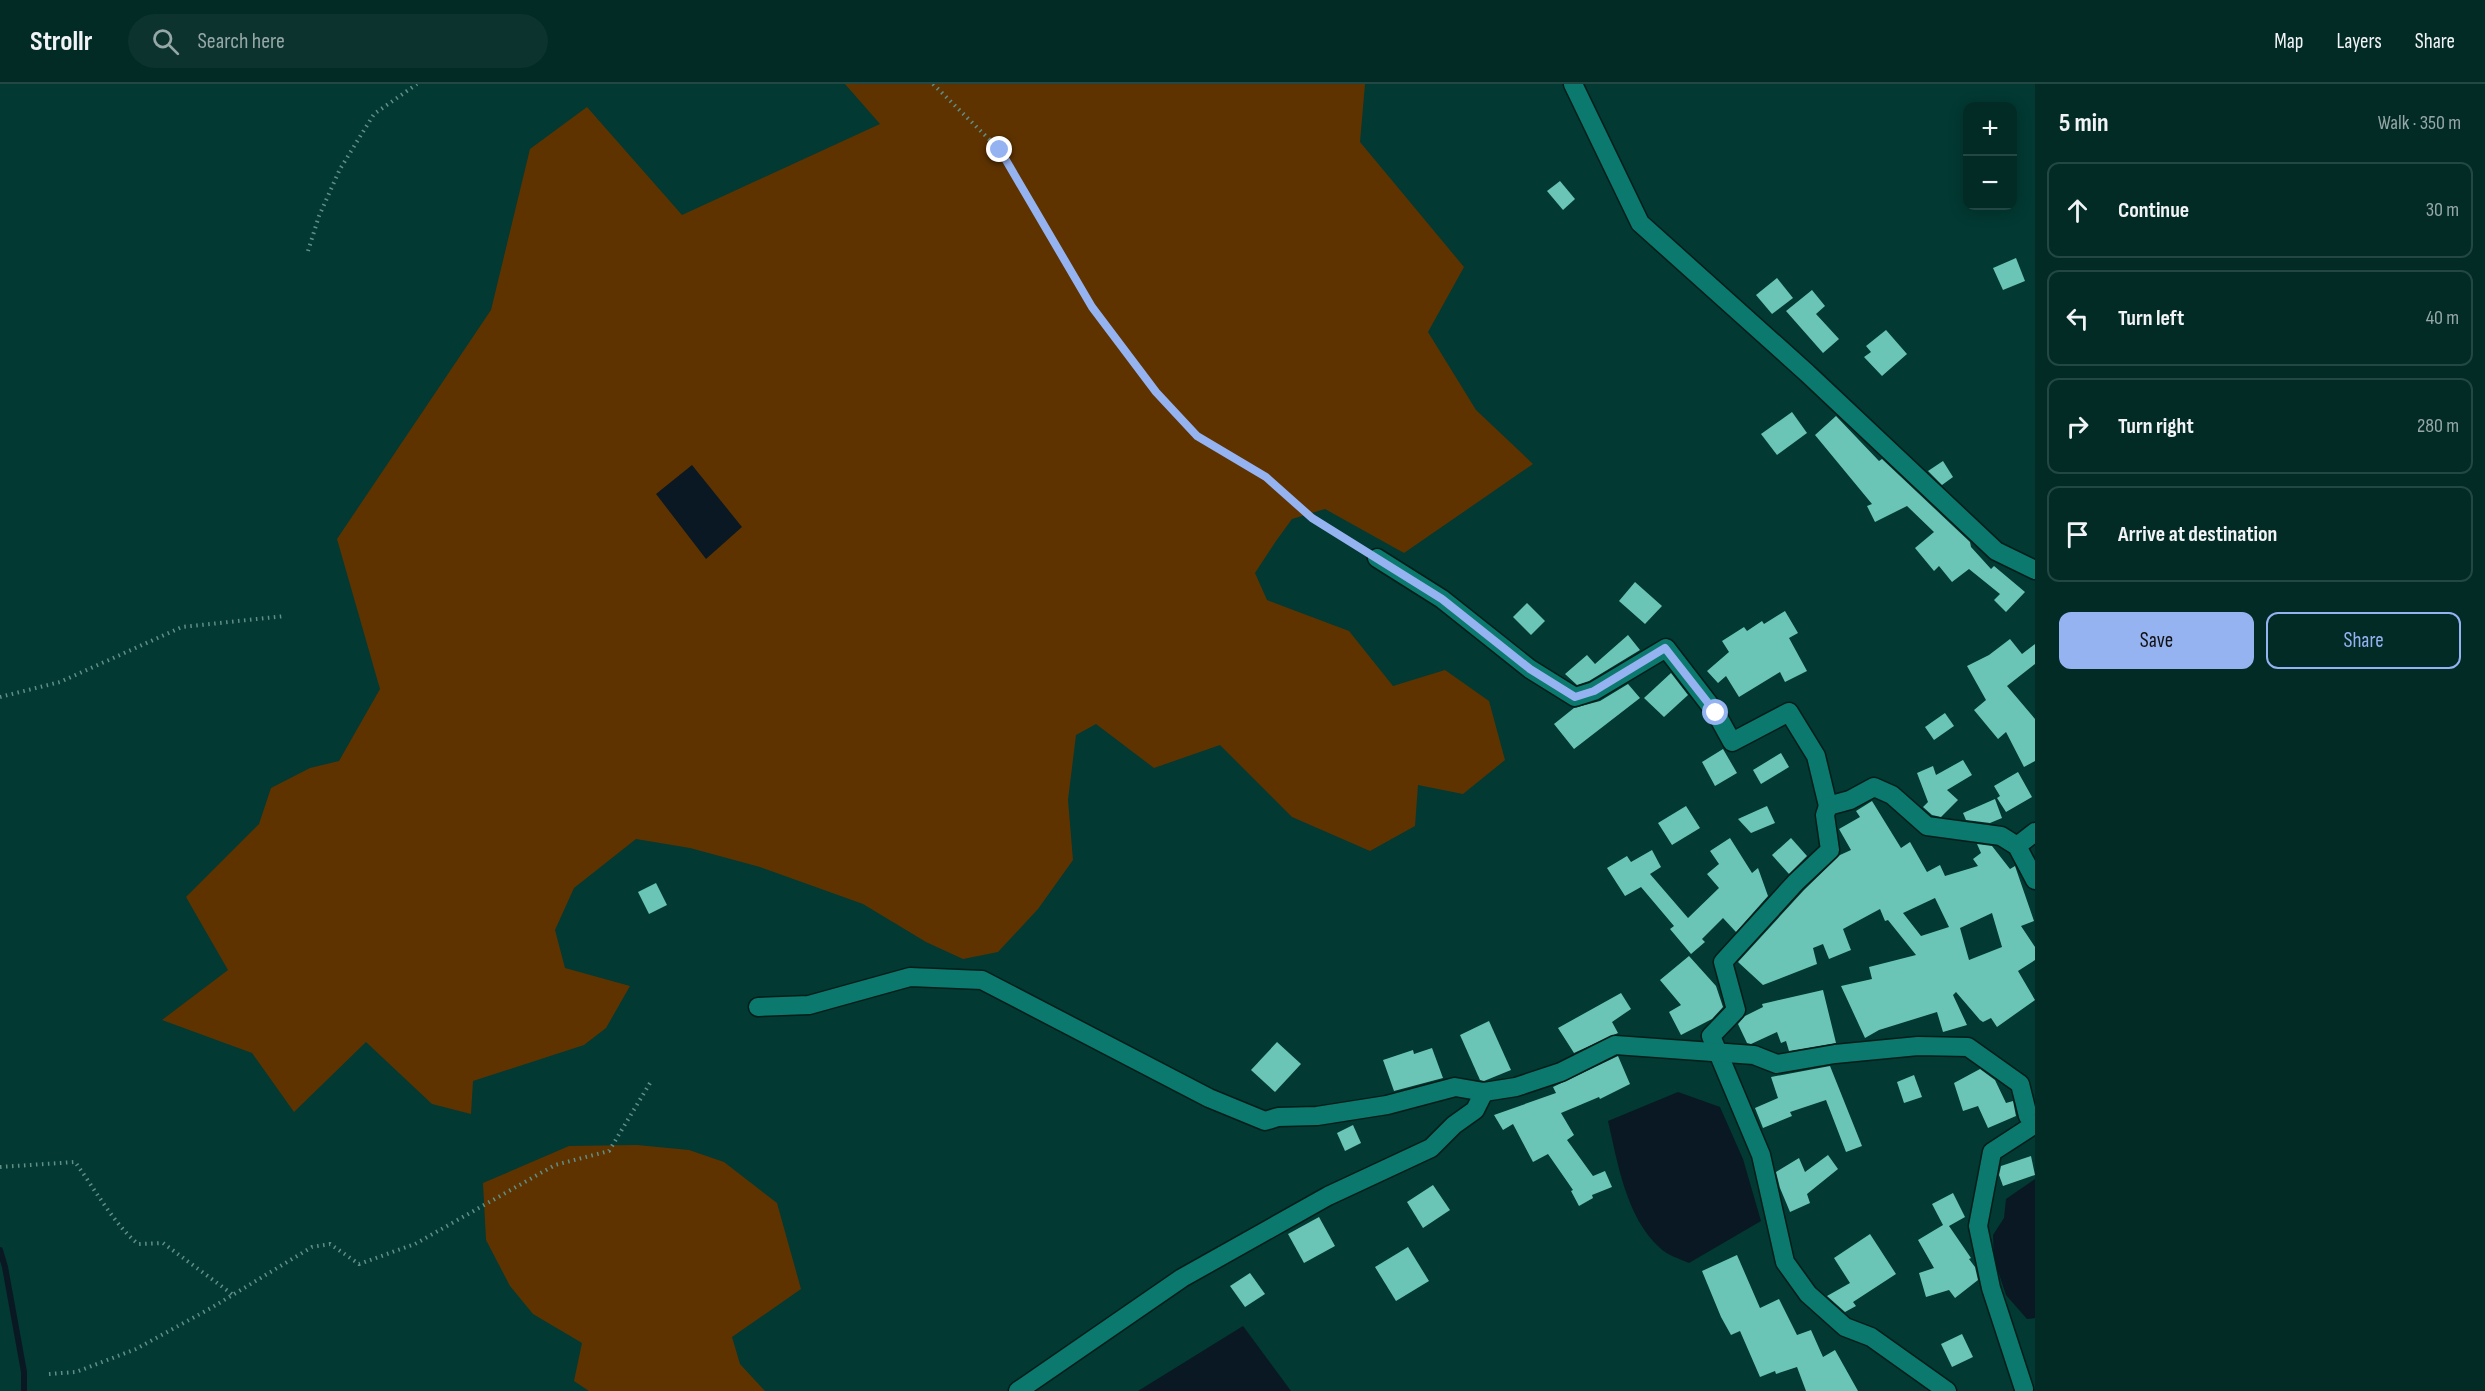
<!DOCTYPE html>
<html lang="en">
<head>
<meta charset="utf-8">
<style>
	:root { --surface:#022b26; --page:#0c332e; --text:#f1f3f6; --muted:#96a7a7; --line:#234743; --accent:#95b2f1 }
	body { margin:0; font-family:"Sofia Sans Condensed",sans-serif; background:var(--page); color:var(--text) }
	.controls { position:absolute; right:18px; top:18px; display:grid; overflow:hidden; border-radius:12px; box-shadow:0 3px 15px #0003 }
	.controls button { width:54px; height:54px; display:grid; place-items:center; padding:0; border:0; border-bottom:2px solid var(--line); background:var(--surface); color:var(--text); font:30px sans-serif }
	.stop { position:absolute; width:18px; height:18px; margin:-14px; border:4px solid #95b2f1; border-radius:50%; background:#fff }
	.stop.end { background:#95b2f1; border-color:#fff; box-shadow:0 2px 6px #0008 }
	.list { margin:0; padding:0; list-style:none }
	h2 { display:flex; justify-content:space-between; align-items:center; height:78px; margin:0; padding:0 24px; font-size:26px }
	h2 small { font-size:20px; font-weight:400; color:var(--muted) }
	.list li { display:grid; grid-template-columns:39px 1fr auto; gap:18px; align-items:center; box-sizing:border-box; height:96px; margin:0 12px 12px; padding:0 12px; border:2px solid var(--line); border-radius:12px }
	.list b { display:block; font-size:22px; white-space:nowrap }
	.list em { font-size:20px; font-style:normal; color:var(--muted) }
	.actions { display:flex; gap:12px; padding:18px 24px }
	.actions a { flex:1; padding:14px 0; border:2px solid var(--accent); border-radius:12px; text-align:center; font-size:21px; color:var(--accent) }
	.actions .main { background:var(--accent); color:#111 }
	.icon { flex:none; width:33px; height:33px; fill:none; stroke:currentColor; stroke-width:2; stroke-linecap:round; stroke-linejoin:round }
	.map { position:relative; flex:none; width:2035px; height:1307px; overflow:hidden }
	header { display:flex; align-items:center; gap:36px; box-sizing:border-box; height:84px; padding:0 30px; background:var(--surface); border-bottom:2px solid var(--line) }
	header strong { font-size:28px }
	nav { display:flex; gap:33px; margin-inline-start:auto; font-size:21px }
	.search { width:420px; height:54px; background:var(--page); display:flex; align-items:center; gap:15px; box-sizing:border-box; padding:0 21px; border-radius:33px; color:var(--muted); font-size:22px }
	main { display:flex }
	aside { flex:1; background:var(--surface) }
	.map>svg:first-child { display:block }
	.green { fill:#5e3300 }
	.water { fill:#0a1823 }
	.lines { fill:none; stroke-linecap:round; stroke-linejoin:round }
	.stream { stroke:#0a1823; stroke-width:6 }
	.building { fill:#6ac5b7; fill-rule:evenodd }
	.minor-casing { stroke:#011d19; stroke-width:21 }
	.path { stroke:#618e87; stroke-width:4; stroke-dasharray:1.5 4.5; stroke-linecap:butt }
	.minor { stroke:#0b796d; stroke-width:18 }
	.route { stroke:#95b2f1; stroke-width:8 }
</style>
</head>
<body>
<header>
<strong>Strollr</strong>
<div class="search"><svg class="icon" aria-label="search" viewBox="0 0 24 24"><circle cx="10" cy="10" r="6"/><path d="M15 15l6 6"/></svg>Search here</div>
<nav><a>Map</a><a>Layers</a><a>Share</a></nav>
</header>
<main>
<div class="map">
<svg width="2035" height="1307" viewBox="0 0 2035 1307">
	<rect width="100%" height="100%" fill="#023932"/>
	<!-- green -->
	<g class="green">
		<polygon points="845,0 1365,0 1360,58 1464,183 1428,248 1476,326 1533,380 1404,469 1325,425 1292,435 1276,457 1255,489 1267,516 1349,547 1393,602 1445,586 1489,617 1505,676 1463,710 1418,701 1415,742 1370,767 1292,733 1220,661 1154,684 1096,640 1076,651 1068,716 1073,776 1038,825 998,868 963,875 926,858 863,820 760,783 690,764 636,755 574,804 555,846 565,884 630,902 606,944 584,961 473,997 471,1030 432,1020 366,958 294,1028 252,969 162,936 228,886 186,813 259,740 271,704 310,684 339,677 380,605 337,455 491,226 530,65 587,23 682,131 880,40"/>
		<polygon points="637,1061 689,1066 724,1078 777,1119 801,1205 732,1253 740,1280 765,1307 589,1307 574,1297 582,1259 533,1230 510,1202 486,1156 483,1099 569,1062"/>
	</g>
	<!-- water -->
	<g class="water">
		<polygon points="692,381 742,443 706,475 656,410"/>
		<path d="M 1678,1008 L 1720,1023 L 1743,1075 L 1761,1137 L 1689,1179 C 1680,1175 1667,1171 1660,1164 C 1626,1133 1618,1080 1608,1037 Z"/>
		<polygon points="2035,1095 2035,1234 2027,1235 2006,1211 1994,1175 1993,1151 2004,1134 2006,1115"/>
		<polygon points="1243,1242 1291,1307 1138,1307"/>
	</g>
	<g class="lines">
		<!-- stream -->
		<polyline class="stream" points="0,1166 5,1183 24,1288 24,1307"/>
	</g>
	<!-- building -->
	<g class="building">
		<polygon points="1560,97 1575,115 1563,126 1547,107"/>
		<polygon points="2016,174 2025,197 2003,206 1993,184"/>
		<polygon points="1777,194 1793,214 1772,230 1756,211"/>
		<polygon points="1812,206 1825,222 1816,230 1839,255 1823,269 1786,227"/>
		<polygon points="1886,246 1907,270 1882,292 1864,273 1871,268 1866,262"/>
		<polygon points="1792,328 1807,349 1777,371 1761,350"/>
		<polygon points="1836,332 1879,377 1882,375 1970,458 1971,463 1991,485 1994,482 2025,508 2006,528 1994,516 2000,510 1969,485 1952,498 1939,482 1934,487 1915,464 1934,448 1907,422 1875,438 1867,422 1872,420 1815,351"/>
		<polygon points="1943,377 1953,393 1942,401 1928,387"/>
		<polygon points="1635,498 1662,522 1645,540 1619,517"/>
		<polygon points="1527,519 1545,537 1531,551 1513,533"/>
		<polygon points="1785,527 1798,549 1789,554 1807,587 1785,598 1780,588 1739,613 1726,592 1718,599 1707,587 1729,568 1722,557 1744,543 1747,547 1762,537 1764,540"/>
		<polygon points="1628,551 1640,566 1589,597 1577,601 1565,590 1587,571 1595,580"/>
		<polygon points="2010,555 2022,570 2035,560 2035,580 2007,602 2035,635 2035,677 2024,683 2006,648 1998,655 1974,626 1986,616 1967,582 1989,571"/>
		<polygon points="1671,589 1688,611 1664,633 1644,614"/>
		<polygon points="1628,600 1640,614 1574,665 1554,640 1574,624 1600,617"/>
		<polygon points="1945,629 1954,642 1934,656 1925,643"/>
		<polygon points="1723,665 1737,689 1715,702 1702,678"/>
		<polygon points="1781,669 1789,683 1761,700 1753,686"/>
		<polygon points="1963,676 1972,691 1947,706 1958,716 1941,733 1932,731 1923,723 1928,718 1917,689 1933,682 1936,691"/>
		<polygon points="2018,688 2032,713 2006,728 1997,714 2000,712 1994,702"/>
		<polygon points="1995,715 2002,734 1990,739 1966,736 1963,729"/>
		<path d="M 1872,717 L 1901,764 L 1910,758 L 1927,788 L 1940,781 L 1945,792 L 1978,782 L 1973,775 L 1981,769 L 1977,760 L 1992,762 L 2010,785 L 2015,782 L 2034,837 L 2021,842 L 2035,863 L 2035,876 L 2018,887 L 2035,916 L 1997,943 L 1991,934 L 1983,938 L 1980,936 L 1956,908 L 1953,911 L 1967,941 L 1943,948 L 1937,928 L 1879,946 L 1865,954 L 1841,902 L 1872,895 L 1869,883 L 1916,871 L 1888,836 L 1885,837 L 1880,825 L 1843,845 L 1851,866 L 1829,875 L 1823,860 L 1813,864 L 1817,880 L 1763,901 L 1738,878 L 1804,806 L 1840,771 L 1851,766 L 1839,745 L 1860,733 L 1856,727 ZM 1935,814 L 1949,843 L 1921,852 L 1903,829 ZM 1992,829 L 2002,863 L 1969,876 L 1960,844 Z"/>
		<polygon points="1686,722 1700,744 1672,761 1658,739"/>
		<polygon points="1767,722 1775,739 1751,749 1738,735"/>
		<polygon points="1730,754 1752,789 1758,784 1768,812 1736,848 1723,834 1702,855 1705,858 1691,870 1670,845 1674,842 1641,803 1625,812 1607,784 1627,772 1631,778 1652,766 1661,783 1650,790 1688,834 1719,804 1707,790 1719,780 1710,767"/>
		<polygon points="1791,754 1807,772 1789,790 1772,771"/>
		<polygon points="656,799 667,821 649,830 638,808"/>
		<polygon points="1689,872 1716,902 1723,923 1712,935 1681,951 1669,928 1681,921 1660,896"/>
		<polygon points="1823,906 1836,959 1789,967 1786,957 1781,959 1777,948 1751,960 1747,959 1738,940 1745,932 1763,923 1762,920"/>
		<polygon points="1621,909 1631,925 1612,938 1618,949 1574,969 1558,944"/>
		<polygon points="1489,937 1511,986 1484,997 1480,996 1460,951"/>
		<polygon points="1277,958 1301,980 1275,1008 1251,986"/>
		<polygon points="1432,964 1443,994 1394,1007 1383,976 1413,966 1414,970"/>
		<polygon points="1618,972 1630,1000 1600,1015 1599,1013 1561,1029 1574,1051 1567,1056 1593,1092 1605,1087 1612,1103 1592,1111 1593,1114 1579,1122 1571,1107 1573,1106 1548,1070 1533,1078 1513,1040 1503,1046 1494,1031 1556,1009 1553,1003"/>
		<polygon points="1830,982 1862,1062 1846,1068 1826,1016 1790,1028 1792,1032 1763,1044 1755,1024 1778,1014 1771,993"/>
		<polygon points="1980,985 1995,996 2006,1019 2013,1017 2016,1032 1988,1044 1978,1022 1963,1027 1954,999"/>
		<polygon points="1914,991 1922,1013 1904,1019 1897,998"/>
		<polygon points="1353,1041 1361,1059 1345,1067 1337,1049"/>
		<polygon points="1828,1071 1838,1085 1807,1110 1810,1119 1790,1128 1780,1104 1776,1088 1799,1074 1805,1088"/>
		<polygon points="2031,1072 2035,1091 2003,1102 1999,1091 2001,1082"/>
		<polygon points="1433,1101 1450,1126 1423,1144 1407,1118"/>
		<polygon points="1953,1109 1965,1133 1949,1142 1971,1174 1969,1175 1975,1183 1978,1196 1955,1214 1949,1206 1926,1213 1919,1189 1934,1184 1918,1156 1943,1141 1932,1120"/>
		<polygon points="1319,1133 1335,1162 1304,1179 1288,1150"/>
		<polygon points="1870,1150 1896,1190 1853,1218 1856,1222 1845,1228 1827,1212 1850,1199 1834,1174"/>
		<polygon points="1408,1163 1429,1197 1396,1217 1375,1183"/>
		<polygon points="1737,1171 1760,1224 1779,1215 1797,1251 1811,1246 1823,1273 1835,1266 1858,1307 1806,1307 1797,1283 1776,1290 1775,1287 1760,1293 1740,1247 1731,1251 1721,1233 1702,1187"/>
		<polygon points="1250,1189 1265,1210 1245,1223 1230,1202"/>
		<polygon points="1962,1250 1973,1273 1952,1283 1941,1260"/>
	</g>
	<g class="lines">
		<!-- minor casing -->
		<g class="minor-casing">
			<g id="minor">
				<polyline points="1573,0 1640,139 1807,289 1996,467 2035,486"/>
				<polyline points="1377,474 1442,515 1530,585 1575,613 1594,607 1666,564 1716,629 1732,658 1789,628 1816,672 1828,722 1850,716 1874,703 1892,711 1927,742 2001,752 2017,762 2035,796"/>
				<polyline points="1828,722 1825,731 1830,766 1796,798 1723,878 1736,926 1711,952 1761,1071 1785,1178 1808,1210 1845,1243 1871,1253 1947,1307"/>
				<polyline points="2017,762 2035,748"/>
				<polyline points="758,923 809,921 910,893 982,896 1209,1014 1265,1037 1278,1033 1317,1032 1387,1021 1455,1003 1484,1008 1516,1003 1561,988 1615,961 1754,971 1777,980 1835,970 1918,962 1968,963 2020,1000 2028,1032 2035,1038"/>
				<polyline points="2024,1305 1991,1204 1978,1142 1992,1068 2035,1040"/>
				<polyline points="1018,1307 1182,1194 1328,1112 1431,1064 1454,1041 1475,1026 1484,1008"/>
			</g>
		</g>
		<!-- path -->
		<g class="path">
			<polyline points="933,0 1000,66 1092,223 1156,307 1197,352 1266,393 1312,434 1363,465"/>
			<polyline points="308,167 319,132 340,85 374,30 417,0"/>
			<polyline points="0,613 60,598 182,543 285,532"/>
			<path d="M 0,1083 L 75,1078 C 95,1105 113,1139 138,1160 L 163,1159 L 232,1210"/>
			<polyline points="49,1290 76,1288 136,1265 211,1224 312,1163 330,1160 359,1180 415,1160 555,1081 609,1067 650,999"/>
		</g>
		<!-- minor -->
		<use href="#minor" class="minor"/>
	</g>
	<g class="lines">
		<!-- route -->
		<polyline class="route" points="1000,66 1092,223 1156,308 1197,352 1266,393 1312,434 1442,515 1530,585 1575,613 1594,607 1665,564 1716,629"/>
	</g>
</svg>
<div class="controls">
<button>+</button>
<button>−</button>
</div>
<div class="stop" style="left:1716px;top:629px"></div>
<div class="stop end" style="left:1000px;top:66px"></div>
</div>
<aside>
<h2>5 min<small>Walk · 350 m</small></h2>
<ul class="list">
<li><svg class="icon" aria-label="ahead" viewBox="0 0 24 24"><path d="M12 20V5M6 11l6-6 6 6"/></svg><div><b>Continue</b></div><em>30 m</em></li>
<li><svg class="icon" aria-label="left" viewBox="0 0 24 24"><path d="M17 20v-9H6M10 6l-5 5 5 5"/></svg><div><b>Turn left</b></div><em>40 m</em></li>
<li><svg class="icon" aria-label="right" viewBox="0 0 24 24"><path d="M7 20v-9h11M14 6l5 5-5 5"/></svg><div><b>Turn right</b></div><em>280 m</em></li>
<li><svg class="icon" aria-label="arrive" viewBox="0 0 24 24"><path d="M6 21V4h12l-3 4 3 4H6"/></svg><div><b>Arrive at destination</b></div></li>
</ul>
<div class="actions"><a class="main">Save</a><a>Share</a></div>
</aside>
</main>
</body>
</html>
